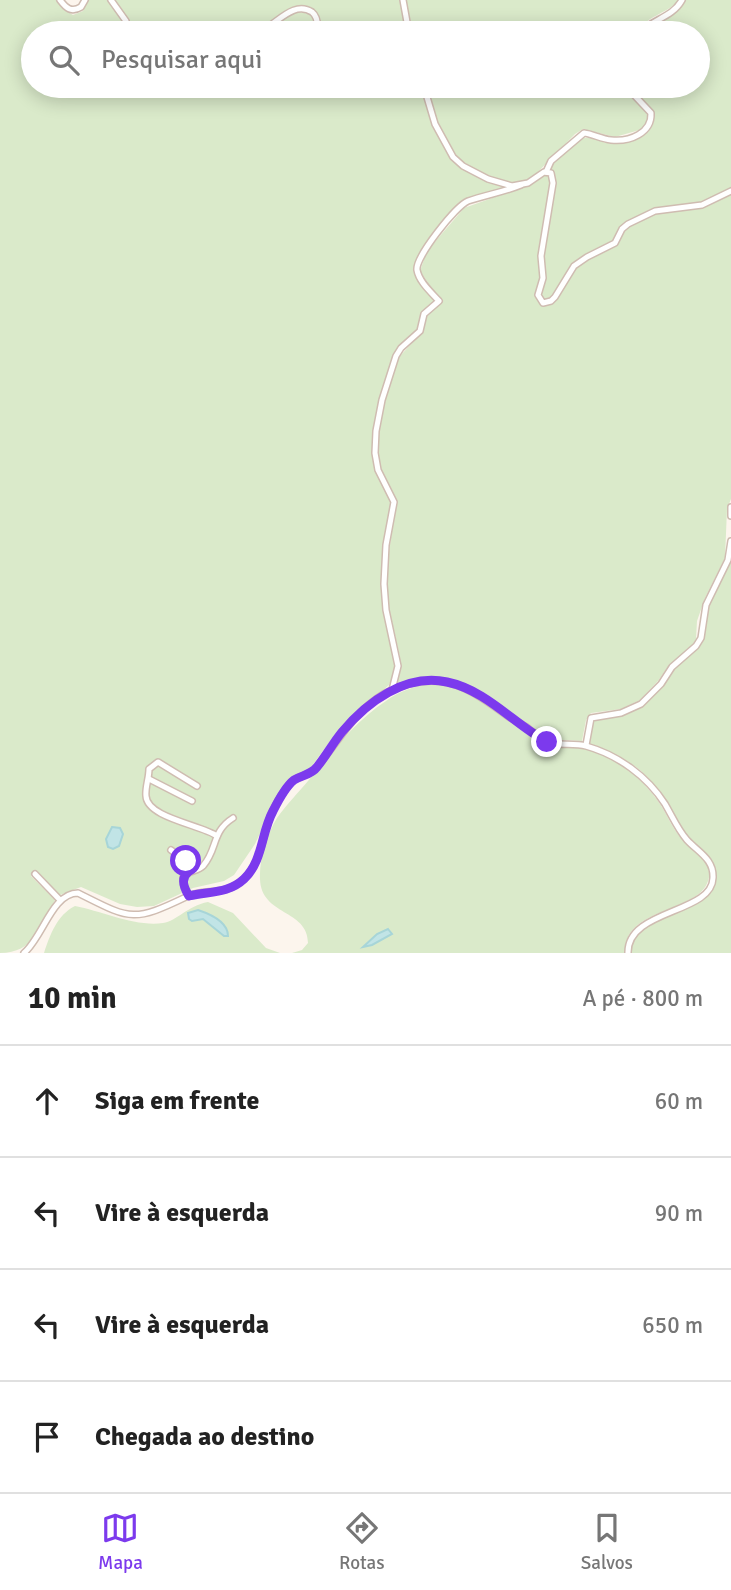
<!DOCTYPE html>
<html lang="pt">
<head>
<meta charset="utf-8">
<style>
	:root { --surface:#fff; --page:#f2f2f2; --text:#222; --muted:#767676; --line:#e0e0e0; --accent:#7c3aed }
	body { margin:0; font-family:Signika,sans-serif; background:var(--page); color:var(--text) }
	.stop { position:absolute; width:21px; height:21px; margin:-16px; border:5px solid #7c3aed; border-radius:50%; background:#fff }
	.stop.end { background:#7c3aed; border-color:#fff; box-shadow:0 2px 7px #0008 }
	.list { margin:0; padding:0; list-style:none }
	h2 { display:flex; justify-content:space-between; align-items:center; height:91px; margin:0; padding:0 28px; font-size:30px }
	h2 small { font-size:23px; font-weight:400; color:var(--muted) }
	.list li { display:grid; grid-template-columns:46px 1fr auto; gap:21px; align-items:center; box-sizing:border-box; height:112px; padding:0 28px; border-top:2px solid var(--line) }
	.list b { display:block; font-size:26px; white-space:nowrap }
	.list em { font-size:23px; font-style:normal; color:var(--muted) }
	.icon { flex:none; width:38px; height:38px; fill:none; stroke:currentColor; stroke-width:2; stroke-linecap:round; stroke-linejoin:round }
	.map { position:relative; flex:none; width:731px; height:953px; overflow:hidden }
	.search { position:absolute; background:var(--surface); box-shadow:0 4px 18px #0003; left:21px; right:21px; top:21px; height:77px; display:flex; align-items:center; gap:18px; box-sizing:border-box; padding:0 24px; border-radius:38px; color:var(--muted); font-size:26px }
	.sheet { height:539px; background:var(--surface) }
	nav { display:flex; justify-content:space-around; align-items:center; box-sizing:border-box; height:98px; border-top:2px solid var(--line); background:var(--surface); font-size:19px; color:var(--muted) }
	nav a { display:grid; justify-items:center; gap:4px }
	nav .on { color:var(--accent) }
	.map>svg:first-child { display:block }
	.green { fill:#daeaca }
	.water { fill:#c1e4e6; stroke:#a7d5d8; stroke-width:2 }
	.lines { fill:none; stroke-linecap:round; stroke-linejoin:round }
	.minor-casing { stroke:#cfbcb1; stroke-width:8 }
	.minor { stroke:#fff; stroke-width:5 }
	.route { stroke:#7c3aed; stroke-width:9 }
</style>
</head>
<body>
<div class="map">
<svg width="731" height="953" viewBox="0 0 731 953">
	<rect width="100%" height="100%" fill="#fcf5ed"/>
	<!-- green -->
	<g class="green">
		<path d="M 0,0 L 56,0 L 64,10 L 73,15 L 83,11 L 88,0 L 109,0 L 124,22 L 117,33 L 33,33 L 33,86 L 399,86 L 411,95 L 421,88 L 451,157 L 510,188 L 459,206 L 415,266 L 437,301 L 424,312 L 420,327 L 403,344 L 379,411 L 376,467 L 391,504 L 383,568 L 395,660 L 395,671 L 389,685 L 336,733 L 309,770 L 295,777 L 275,802 L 255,844 L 234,875 L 224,881 L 193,888 L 154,906 L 137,907 L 120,904 L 81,887 L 60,895 L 36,870 L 31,876 L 55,900 C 41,926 34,953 0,953 Z"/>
		<polygon points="113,0 402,0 407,33 318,33 315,14 292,9 260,27 232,30 221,33 121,33 127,26 128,20"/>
		<path d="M 406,0 L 679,0 C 667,14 645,16 637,33 L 413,33 Z"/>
		<path d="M 683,0 L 731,0 L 731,499 L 727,509 L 725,558 L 705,598 L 697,621 L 696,639 L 693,644 L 667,668 L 658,681 L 640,700 L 621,709 L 591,713 L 586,720 L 582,741 L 547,739 L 483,694 L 444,678 L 425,678 L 396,686 L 400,657 L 388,604 L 387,566 L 396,502 L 383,480 L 376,446 L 383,407 L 396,365 L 400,356 L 423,331 L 427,314 L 441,302 L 420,271 L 427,251 L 464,208 L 529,185 L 581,139 C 591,135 597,141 607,143 C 624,146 650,139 654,121 L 650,110 L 637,96 L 643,86 L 698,86 L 698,33 L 642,33 L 673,14 Z"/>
		<polygon points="295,12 305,13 313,16 314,33 249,33"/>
		<path d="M 425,86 L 635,86 C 628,101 645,105 649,119 L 643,129 L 615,137 L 583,129 L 575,134 L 533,177 L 518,184 L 507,183 L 481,173 L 456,157 L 436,120 L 429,94 Z"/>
		<path d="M 731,556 L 731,953 L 630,953 C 630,913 700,918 714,886 C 718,877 715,868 711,860 C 705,850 695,845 688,837 C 671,816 662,789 641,771 C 626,758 606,751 588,744 L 590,724 L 595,718 L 626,714 L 641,707 L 657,692 L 677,664 L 694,651 L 700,644 L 710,602 Z"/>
		<path d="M 430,683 C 460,685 487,701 511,720 C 521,729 533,740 545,745 C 557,750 574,745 587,749 C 619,759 644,779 662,807 C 668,817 673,829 681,838 C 691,850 715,862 708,881 C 698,913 623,907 625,953 L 292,953 L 302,950 L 308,943 C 308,909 261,916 260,879 C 259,859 267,834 277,818 C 286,805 298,793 308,781 C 332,752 354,722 386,701 C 399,691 414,687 430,683 Z"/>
		<path d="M 208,902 L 233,913 L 266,948 L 280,953 L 44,953 C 50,935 57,915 75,906 C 102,911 135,927 163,923 C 177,921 187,906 208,902 Z"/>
	</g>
	<!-- water -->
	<g class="water">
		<polygon points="112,827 120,828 123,834 119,846 113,849 108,847 106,839"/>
		<path d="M 198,910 C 210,914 228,922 228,936 L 224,936 L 203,919 L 192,921 L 189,919 L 188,913 Z"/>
		<polygon points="388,929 392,934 372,945 363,947 377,934"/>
	</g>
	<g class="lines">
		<!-- minor casing -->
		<g class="minor-casing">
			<g id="minor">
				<path d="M 60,0 C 66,8 71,13 81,7 L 85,0"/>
				<polyline points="111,0 126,21 119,33"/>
				<polyline points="403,0 409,33"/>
				<path d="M 228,33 C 239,31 251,33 262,30 C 276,25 293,0 312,12 C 318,17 318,26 317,33"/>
				<path d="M 640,33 C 652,19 672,18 682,0"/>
				<polyline points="402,86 410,93 421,86 424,87 435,124 453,157 463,166 488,179 512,186 528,183 544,172 551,173 553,183 541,256 543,278 538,295 543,303 551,301 555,297 574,266 587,257 615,243 622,229 628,224 655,211 702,205 731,191"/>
				<path d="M 546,172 L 551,161 L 584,133 C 593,134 601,139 611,140 C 630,142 652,133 651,113 L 635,96 L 641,86"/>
				<polyline points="731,507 731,516"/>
				<path d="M 392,690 L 398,666 L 386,610 L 384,584 L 386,545 L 394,502 L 378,470 L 375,453 L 376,431 L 382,400 L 396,356 L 401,348 L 420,331 L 424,314 L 439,301 C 432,293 419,282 417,270 C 415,257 456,206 468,201 C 485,195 504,192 521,185"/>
				<polyline points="586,745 591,718 621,713 641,704 661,684 672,667 696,646 701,638 706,605 728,560 731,541"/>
				<polyline points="149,779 192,801"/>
				<path d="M 197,786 L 158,762 L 149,769 C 149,778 145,788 146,796 C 147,818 202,825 217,836"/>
				<polyline points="171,850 186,861 188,872"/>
				<polyline points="35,874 60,900"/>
				<path d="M 189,896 L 184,886 L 183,877 C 189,870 197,872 203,866 C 218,849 211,832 233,818"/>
				<path d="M 24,953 C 43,937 52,893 78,893 C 130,919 132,923 186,897 C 206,887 224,898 245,878 C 263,860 262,832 273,810 C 278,801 285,787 294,780 C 302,775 311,775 317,767 C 339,741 359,703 394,689 C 443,669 471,689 509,717 C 515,721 522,724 528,728 C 533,732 538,738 544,741 C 557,747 573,742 586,746 C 618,755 647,776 665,804 C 672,816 678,830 687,840 C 698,852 714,859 713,878 C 712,914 627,909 628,953"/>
			</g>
		</g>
		<!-- minor -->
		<use href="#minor" class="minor"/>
	</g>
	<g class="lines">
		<!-- route -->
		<path class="route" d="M 186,861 L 188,872 C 180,879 184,888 189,896 C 209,891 228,894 244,879 C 263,861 261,833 273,811 C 278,801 285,787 294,780 C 302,775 311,775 317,767 C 326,756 333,743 342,732 C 367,702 406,673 447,682 C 486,690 514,724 547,742"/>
	</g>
</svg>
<div class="stop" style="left:186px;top:861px"></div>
<div class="stop end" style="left:547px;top:742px"></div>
<div class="search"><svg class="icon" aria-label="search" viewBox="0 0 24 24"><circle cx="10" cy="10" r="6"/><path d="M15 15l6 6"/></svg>Pesquisar aqui</div>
</div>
<section class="sheet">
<h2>10 min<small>A pé · 800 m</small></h2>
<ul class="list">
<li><svg class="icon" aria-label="ahead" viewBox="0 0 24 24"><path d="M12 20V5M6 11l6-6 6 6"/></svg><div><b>Siga em frente</b></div><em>60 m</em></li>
<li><svg class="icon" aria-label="left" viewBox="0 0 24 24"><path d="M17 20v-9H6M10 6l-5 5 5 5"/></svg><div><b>Vire à esquerda</b></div><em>90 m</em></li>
<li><svg class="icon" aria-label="left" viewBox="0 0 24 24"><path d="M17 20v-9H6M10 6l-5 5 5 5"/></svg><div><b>Vire à esquerda</b></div><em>650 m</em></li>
<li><svg class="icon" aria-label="arrive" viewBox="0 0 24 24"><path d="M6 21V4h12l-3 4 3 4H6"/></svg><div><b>Chegada ao destino</b></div></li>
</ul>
</section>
<nav>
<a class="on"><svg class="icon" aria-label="map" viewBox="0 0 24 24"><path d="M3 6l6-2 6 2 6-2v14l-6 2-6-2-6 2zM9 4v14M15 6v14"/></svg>Mapa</a>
<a><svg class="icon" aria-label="directions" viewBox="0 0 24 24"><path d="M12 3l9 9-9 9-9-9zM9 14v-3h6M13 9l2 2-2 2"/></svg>Rotas</a>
<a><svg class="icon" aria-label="saved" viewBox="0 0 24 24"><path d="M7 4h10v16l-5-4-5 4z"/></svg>Salvos</a>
</nav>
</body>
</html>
